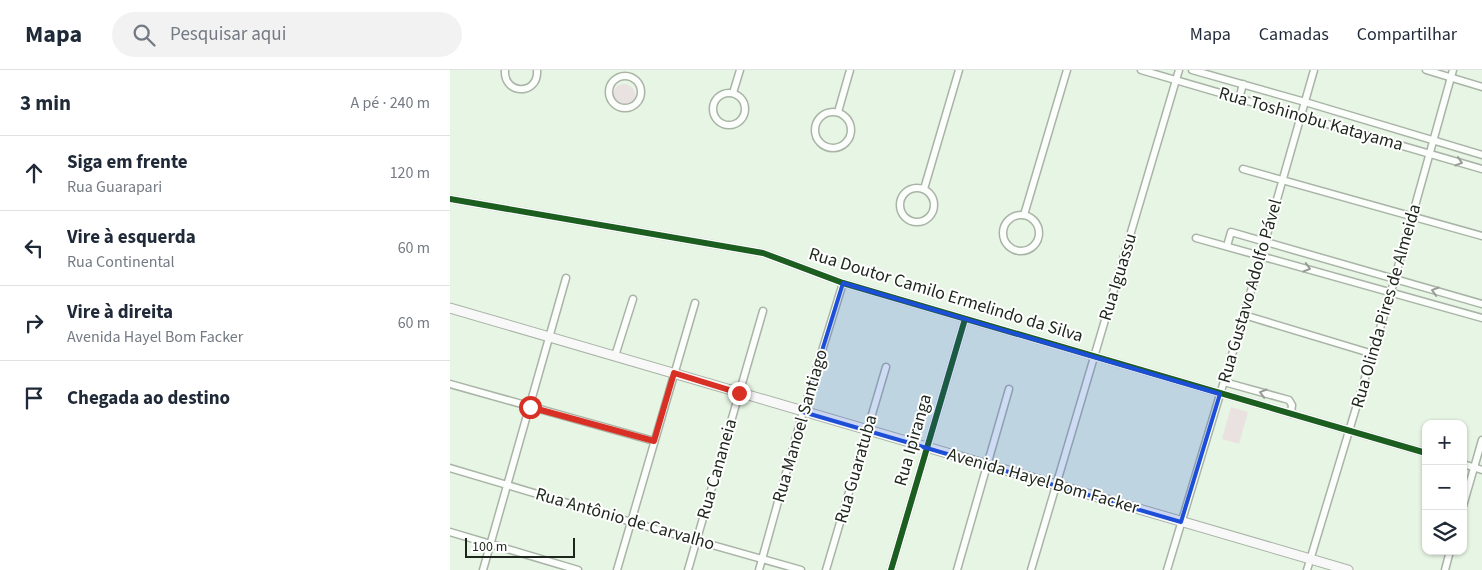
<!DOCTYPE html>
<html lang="pt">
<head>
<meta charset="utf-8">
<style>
	:root { --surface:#fff; --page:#f2f2f3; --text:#1f2937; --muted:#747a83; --line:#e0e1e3 }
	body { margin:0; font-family:"Source Sans 3",sans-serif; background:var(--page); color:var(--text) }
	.controls { position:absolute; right:15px; bottom:15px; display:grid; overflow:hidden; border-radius:10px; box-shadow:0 1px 4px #0004 }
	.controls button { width:45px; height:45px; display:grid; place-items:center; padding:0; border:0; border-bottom:1px solid var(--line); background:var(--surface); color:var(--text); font:25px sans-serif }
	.scale { position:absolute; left:15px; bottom:12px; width:110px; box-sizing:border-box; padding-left:5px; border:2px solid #1c261a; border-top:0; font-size:14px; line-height:18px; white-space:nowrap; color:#1c261a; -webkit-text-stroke:4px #fff; paint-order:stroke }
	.stop { position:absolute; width:15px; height:15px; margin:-11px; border:4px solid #d93025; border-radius:50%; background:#fff }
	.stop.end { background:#d93025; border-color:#fff; box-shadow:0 1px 5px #0008 }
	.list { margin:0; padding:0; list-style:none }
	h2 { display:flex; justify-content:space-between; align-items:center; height:65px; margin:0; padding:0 20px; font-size:21px }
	h2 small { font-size:16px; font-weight:400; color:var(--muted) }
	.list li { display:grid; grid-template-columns:32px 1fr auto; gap:15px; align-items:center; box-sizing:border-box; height:75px; padding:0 20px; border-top:1px solid var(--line) }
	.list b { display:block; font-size:19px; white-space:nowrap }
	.list p { margin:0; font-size:16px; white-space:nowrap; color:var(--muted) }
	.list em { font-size:16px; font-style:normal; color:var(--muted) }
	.icon { flex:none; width:28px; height:28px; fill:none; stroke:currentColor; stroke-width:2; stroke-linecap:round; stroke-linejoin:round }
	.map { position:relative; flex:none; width:1032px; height:500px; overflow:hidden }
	header { display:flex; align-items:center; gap:30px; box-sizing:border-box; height:70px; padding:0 25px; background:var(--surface); border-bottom:1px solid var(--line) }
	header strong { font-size:24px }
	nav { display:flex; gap:28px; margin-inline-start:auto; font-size:18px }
	.search { width:350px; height:45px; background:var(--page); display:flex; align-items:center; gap:12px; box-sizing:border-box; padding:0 18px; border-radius:28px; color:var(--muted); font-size:19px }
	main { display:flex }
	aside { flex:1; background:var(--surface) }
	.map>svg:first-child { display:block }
	.green { fill:#eae2e1 }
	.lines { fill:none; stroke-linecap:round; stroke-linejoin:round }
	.street-casing { stroke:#a9b4a7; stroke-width:9 }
	.secondary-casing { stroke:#a9b4a7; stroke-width:11 }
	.street { stroke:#fbfefb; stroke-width:6 }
	.secondary { stroke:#f9f8f8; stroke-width:9 }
	.cycleway-casing { stroke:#fff; stroke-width:9 }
	.cycleway { stroke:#1b5e20; stroke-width:6 }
	.oneway { stroke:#979d96 }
	.route { stroke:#d93025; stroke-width:6 }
	.marked { fill:#1d4ed8; fill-opacity:0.2; stroke:#1d4ed8; stroke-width:4; stroke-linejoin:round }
	.labels { text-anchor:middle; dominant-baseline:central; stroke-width:4; stroke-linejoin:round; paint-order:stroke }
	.street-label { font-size:18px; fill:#1c261a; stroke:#fff }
</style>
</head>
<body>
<header>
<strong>Mapa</strong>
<div class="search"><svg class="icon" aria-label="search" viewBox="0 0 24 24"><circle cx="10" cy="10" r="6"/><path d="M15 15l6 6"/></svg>Pesquisar aqui</div>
<nav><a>Mapa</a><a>Camadas</a><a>Compartilhar</a></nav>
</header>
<main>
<aside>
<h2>3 min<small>A pé · 240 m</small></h2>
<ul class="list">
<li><svg class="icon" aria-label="ahead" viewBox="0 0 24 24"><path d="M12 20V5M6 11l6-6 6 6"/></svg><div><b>Siga em frente</b><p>Rua Guarapari</p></div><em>120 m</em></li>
<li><svg class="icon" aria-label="left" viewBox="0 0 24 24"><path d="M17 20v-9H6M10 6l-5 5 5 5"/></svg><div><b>Vire à esquerda</b><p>Rua Continental</p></div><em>60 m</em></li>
<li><svg class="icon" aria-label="right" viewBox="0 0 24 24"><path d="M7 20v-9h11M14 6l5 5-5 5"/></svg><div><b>Vire à direita</b><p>Avenida Hayel Bom Facker</p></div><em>60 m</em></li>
<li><svg class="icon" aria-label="arrive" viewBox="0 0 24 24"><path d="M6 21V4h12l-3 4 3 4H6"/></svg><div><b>Chegada ao destino</b></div></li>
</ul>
</aside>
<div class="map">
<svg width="1032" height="500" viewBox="0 0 1032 500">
	<rect width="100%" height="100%" fill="#e7f5e4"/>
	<!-- green -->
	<g class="green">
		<circle cx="174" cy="25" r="11"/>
		<polygon points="781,337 798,342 789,374 772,369"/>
	</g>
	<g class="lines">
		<!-- street casing -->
		<g class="street-casing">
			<g id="street">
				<path d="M 55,0 C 53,25 89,26 87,0"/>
				<polyline points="691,0 1032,99"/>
				<polyline points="742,0 855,32 1032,85"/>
				<polyline points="976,0 1032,17"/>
				<circle cx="175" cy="22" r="16"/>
				<polyline points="283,23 290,0"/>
				<circle cx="279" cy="39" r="16"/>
				<polyline points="789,29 793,14"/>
				<polyline points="388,42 400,0"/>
				<circle cx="383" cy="60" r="18"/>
				<polyline points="793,99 1032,166"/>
				<circle cx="467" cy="135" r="17"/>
				<polyline points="474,119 509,0"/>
				<polyline points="0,129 313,183 393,213 976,383"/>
				<polyline points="574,145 617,0"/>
				<circle cx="571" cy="163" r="18"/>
				<polyline points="746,168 1032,248"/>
				<polyline points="777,176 781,162 1032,234"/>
				<polyline points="794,245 923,284"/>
				<polyline points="165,286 183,229"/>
				<polyline points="774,312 839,330 842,335 841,344"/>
				<polyline points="0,314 204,371"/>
				<polyline points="1013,394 1032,400"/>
				<polyline points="0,398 181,452 351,500"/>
				<polyline points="1013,436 1032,370"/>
				<polyline points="0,462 128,500"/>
				<polyline points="33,500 116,208"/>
				<polyline points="167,500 245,233"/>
				<polyline points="238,500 313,241"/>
				<polyline points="309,500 353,342 393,213"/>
				<polyline points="376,500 436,297"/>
				<polyline points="441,500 515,249"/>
				<polyline points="507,500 559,319"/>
				<polyline points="581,500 729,0"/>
				<polyline points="717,500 794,245 864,0"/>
				<polyline points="857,500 941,222 1003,0"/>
				<polyline points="995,500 1000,481"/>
			</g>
		</g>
		<!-- secondary casing -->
		<g class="secondary-casing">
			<polyline id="secondary" points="0,238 898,500"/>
		</g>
		<!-- street -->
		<use href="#street" class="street"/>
		<!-- secondary -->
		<use href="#secondary" class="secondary"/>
		<!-- cycleway casing -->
		<g class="cycleway-casing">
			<g id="cycleway">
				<polyline points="0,129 313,183 393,213 976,383"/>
				<polyline points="441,500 515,249"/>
			</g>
		</g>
		<!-- cycleway -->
		<use href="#cycleway" class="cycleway"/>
	</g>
	<!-- one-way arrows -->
	<defs><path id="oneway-chevron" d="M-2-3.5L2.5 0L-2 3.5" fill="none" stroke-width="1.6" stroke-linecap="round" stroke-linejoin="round" transform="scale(1.25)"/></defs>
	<g class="oneway">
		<use href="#oneway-chevron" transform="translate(1009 92) rotate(17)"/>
		<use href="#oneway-chevron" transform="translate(857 198) rotate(16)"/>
		<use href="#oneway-chevron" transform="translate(985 221) rotate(-164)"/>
		<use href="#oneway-chevron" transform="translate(813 323) rotate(-164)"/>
	</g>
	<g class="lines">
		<!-- route -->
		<polyline class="route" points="80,337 204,371 224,303 289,323"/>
	</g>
	<!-- marked area -->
	<path class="marked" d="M 393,213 L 770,324 L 731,452 L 353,342 Z"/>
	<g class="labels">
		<!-- street labels -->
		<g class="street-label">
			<text transform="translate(861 49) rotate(16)">Rua Toshinobu Katayama</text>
			<text transform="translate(668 207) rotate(-73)">Rua Iguassu</text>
			<text transform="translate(800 221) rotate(-74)">Rua Gustavo Adolfo Pável</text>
			<text transform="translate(496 225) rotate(17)">Rua Doutor Camilo Ermelindo da Silva</text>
			<text transform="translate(936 236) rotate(-74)">Rua Olinda Pires de Almeida</text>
			<text transform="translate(350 356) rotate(-74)">Rua Manoel Santiago</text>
			<text transform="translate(463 370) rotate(-74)">Rua Ipiranga</text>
			<text transform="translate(267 399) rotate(-74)">Rua Cananeia</text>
			<text transform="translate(406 399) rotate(-74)">Rua Guaratuba</text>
			<text transform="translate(593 411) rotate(16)">Avenida Hayel Bom Facker</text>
			<text transform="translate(175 449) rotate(16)">Rua Antônio de Carvalho</text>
		</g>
	</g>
</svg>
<div class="controls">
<button>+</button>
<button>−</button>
<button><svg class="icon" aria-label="layers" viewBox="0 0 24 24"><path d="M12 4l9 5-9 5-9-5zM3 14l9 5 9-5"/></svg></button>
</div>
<div class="scale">100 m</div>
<div class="stop" style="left:80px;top:337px"></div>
<div class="stop end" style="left:289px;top:323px"></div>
</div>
</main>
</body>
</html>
